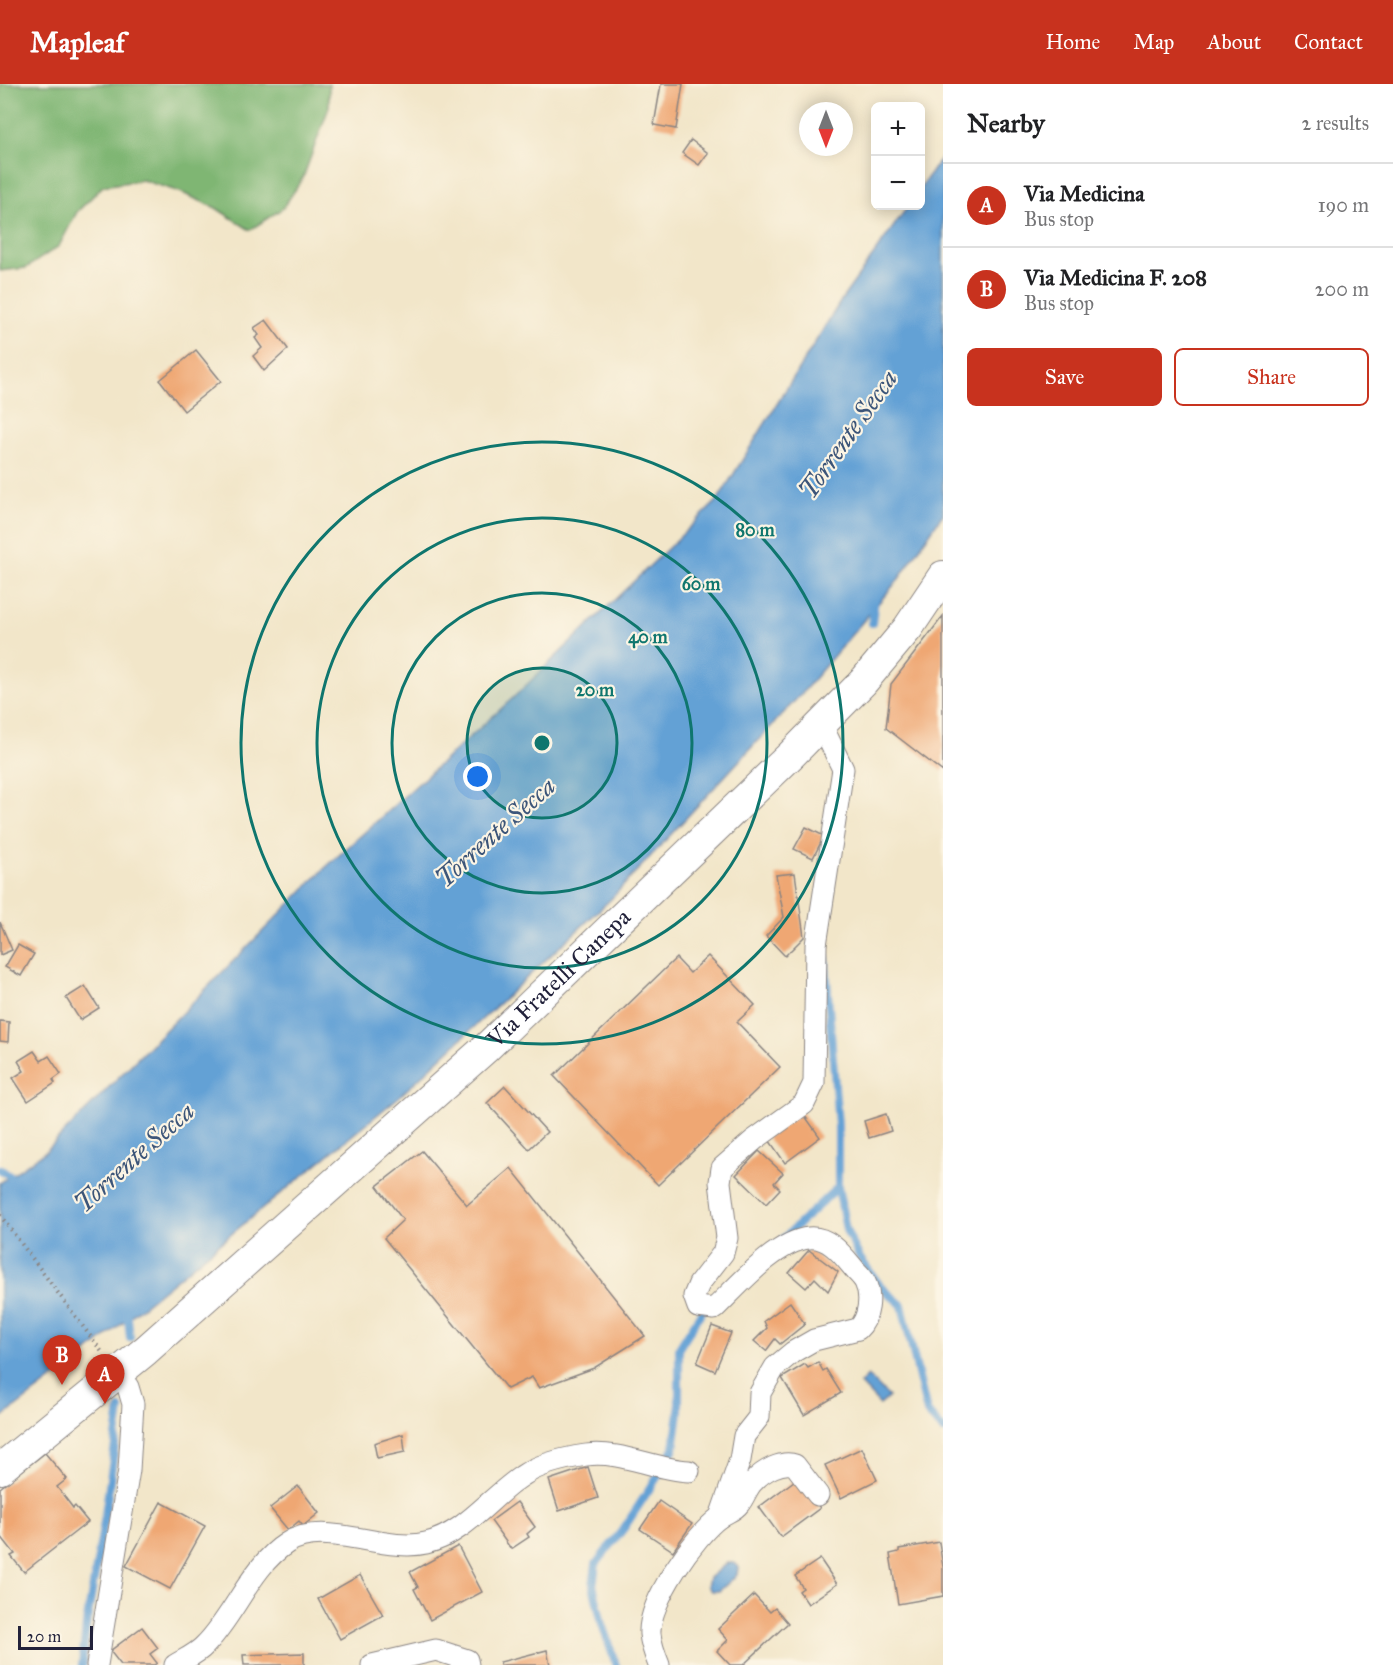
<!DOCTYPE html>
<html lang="en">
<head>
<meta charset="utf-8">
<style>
	:root { --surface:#fff; --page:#f6f6f6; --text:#202124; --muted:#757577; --line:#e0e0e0; --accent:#c8321e }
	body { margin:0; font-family:"IM FELL Great Primer",serif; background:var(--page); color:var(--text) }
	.controls { position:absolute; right:18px; top:18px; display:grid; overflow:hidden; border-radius:9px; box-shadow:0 3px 15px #0003 }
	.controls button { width:54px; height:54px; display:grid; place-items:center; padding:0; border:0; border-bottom:2px solid var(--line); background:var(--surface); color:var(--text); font:30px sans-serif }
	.compass { position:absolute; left:799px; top:18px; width:54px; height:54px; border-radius:50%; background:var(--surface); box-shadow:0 3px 15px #0003; rotate:180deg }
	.scale { position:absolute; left:18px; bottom:15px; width:75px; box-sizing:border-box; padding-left:6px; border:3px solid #22223b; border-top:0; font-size:16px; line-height:21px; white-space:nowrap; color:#22223b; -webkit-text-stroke:4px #fcf5e5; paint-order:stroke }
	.you { position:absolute; left:478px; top:693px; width:21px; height:21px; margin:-15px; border:4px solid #fff; border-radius:50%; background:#1a73e8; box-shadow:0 0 0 9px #1a73e833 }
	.badge { display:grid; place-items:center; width:39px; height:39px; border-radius:50%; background:var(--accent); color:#fff; font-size:20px; font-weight:700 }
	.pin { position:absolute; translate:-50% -50px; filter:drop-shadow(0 2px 3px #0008) }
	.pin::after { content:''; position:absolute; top:32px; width:21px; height:18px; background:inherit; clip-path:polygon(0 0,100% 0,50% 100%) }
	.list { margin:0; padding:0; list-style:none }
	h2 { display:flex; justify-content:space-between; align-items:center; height:78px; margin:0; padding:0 24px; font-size:26px }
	h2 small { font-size:20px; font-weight:400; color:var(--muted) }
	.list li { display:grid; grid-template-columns:39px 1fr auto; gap:18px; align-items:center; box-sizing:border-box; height:84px; padding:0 24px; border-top:2px solid var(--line) }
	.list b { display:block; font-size:22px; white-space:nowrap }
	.list p { margin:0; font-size:20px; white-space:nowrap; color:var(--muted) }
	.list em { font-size:20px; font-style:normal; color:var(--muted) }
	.actions { display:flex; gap:12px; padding:18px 24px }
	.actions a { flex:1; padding:14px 0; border:2px solid var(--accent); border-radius:9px; text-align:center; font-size:21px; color:var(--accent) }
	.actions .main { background:var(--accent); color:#fff }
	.map { position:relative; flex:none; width:943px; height:1581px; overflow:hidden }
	header { display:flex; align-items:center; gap:36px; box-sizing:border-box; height:84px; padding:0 30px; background:var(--accent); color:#fff }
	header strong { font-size:28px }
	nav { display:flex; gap:33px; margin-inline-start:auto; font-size:21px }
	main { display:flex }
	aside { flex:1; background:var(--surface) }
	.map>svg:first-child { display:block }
	.forest { fill:#7fb673; stroke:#506c57; stroke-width:1.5 }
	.water { fill:#63a1d5; stroke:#426288; stroke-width:1.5 }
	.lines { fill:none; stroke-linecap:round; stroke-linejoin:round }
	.stream { stroke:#63a1d5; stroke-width:8 }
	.building { fill:#efa773 }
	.minor-casing { stroke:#8a8482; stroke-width:23 }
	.secondary-casing { stroke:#8a8482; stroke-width:32 }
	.path { stroke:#8a8482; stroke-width:4; stroke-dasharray:1.5 4.5; stroke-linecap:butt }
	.minor { stroke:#fff; stroke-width:21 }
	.secondary { stroke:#fff; stroke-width:30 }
	.ring { fill:none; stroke:#0f766e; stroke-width:3 }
	.labels { text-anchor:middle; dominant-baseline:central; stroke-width:4.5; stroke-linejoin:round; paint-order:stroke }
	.street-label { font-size:24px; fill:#22223b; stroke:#fcf5e5 }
	.water-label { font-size:26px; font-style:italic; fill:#3c5579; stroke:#fcf5e5 }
	.centre { fill:#0f766e; stroke:#fcf5e5; stroke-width:3 }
	.ring-label { font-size:18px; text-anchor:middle; font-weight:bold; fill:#0f766e; stroke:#fcf5e5; stroke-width:4.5; stroke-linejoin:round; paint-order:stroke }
</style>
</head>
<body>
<header>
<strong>Mapleaf</strong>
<nav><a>Home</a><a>Map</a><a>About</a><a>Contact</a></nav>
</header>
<main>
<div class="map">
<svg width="943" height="1581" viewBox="0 0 943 1581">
	<rect width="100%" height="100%" fill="#fcf5e5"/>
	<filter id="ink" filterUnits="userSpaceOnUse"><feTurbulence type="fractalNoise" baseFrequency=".0167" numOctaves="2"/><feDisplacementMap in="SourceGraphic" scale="12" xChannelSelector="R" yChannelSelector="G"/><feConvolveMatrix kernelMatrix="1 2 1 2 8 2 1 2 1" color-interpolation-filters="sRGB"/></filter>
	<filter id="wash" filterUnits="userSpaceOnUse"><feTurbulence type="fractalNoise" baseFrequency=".008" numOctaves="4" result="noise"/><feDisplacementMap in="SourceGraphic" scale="24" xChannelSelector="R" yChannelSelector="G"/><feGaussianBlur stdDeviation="1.35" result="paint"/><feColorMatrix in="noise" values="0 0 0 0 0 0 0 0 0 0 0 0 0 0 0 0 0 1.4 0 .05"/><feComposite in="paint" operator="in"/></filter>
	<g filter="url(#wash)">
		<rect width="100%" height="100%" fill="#f2e6c9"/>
		<!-- forest -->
		<polygon class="forest" points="0,0 329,0 329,23 303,94 283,124 250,146 216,124 180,108 142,96 103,102 77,128 59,162 26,184 0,187"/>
		<!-- water -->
		<g class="water">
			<polygon points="943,71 943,430 898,496 803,608 611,815 399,1013 75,1278 0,1335 0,1099 46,1067 325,784 514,613 717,417 842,215 908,122 920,122 921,103"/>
			<polygon points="868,1292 889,1313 880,1321 860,1300"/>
			<polygon points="727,1479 734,1479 738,1483 737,1491 719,1507 711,1507 707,1502 709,1494"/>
		</g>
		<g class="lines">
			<!-- stream -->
			<g class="stream">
				<polyline points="872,539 875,514"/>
				<polyline points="825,870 838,1041 838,1103 846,1146 860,1174 882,1204 902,1221 927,1328 943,1346"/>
				<polyline points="0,1085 18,1098"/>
				<polyline points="783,1155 838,1103"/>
				<polyline points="127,1225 130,1254"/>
				<polyline points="82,1581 86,1542 104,1438 120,1325"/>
				<polyline points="616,1581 602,1540 593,1501 596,1480 624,1444 658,1392 674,1364 679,1328 679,1264 702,1227"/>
			</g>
		</g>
		<g id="blocks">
			<!-- building -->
			<g class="building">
				<polygon points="661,0 683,0 676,45 654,41"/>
				<polygon points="691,56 708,69 699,81 682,69"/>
				<polygon points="266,236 288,265 264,287 253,272 262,264 255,254 259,251 254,244"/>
				<polygon points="196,266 221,297 184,327 160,296"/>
				<polygon points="943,532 943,688 886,644 891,600"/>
				<polygon points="806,743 824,752 813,774 794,765"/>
				<polygon points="795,789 804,853 785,872 766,852 784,833 776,791"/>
				<polygon points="0,838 12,866 0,871"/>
				<polygon points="18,861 34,870 21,892 5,883"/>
				<polygon points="708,872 755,921 737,938 780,983 658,1101 554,992 676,874 690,889"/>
				<polygon points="85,902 99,924 80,936 66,914"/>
				<polygon points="0,937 9,938 8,958 0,957"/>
				<polygon points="34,967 41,977 49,972 61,990 53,996 55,999 28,1017 13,994 24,987 18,977"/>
				<polygon points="505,1002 547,1048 529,1065 487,1019"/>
				<polygon points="802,1028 820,1053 785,1079 767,1053"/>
				<polygon points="886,1030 891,1047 869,1054 864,1037"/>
				<polygon points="422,1067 467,1121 511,1084 645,1252 594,1284 539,1304 532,1293 507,1305 384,1154 403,1136 377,1102"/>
				<polygon points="759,1067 783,1089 774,1099 780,1105 766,1120 736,1091"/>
				<polygon points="809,1166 838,1188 828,1207 815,1194 806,1204 789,1189"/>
				<polygon points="790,1218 805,1240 780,1260 775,1255 766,1267 754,1257 767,1244 764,1237"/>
				<polygon points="712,1242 731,1249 715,1287 697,1279"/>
				<polygon points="818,1278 823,1287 826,1285 841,1309 804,1331 782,1294 805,1280 808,1284"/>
				<polygon points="403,1350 405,1368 377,1374 374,1359"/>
				<polygon points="862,1364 877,1396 841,1414 825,1381"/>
				<polygon points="45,1369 67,1395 57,1403 73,1424 75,1422 88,1438 24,1488 11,1472 15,1470 0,1451 0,1404"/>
				<polygon points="588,1383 598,1414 559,1427 549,1396"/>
				<polygon points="798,1394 820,1424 781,1453 759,1423"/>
				<polygon points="298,1402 319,1429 303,1442 299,1437 288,1446 270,1424"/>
				<polygon points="659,1417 692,1440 673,1467 640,1445"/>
				<polygon points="161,1418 205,1442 170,1505 126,1482"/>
				<polygon points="517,1418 535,1443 527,1450 529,1453 511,1465 491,1437"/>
				<polygon points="939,1458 943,1483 943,1512 898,1520 890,1470 899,1468 899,1465"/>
				<polygon points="458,1462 482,1508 430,1536 414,1505 418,1503 410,1488"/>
				<polygon points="820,1475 837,1500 808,1520 799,1507 803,1504 795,1492"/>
				<polygon points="360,1491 383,1531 340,1555 318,1515"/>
				<polygon points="754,1511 770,1528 775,1524 788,1539 743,1581 730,1581 717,1567 728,1556 718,1545"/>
				<polygon points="142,1543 158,1564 150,1570 157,1579 154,1581 121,1581 110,1567"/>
				<polygon points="547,1566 550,1581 500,1581 500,1578"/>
				<polygon points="304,1569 304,1581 244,1581 243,1571"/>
			</g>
		</g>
	</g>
	<g filter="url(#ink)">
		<use href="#blocks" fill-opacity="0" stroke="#8a8482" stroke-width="1.5"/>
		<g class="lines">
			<!-- minor casing -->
			<g class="minor-casing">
				<g id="minor">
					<path d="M 720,1433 L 740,1376 L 744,1352 L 759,1333 L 760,1309 L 775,1283 L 793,1268 L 814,1256 L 858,1245 C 869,1235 872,1212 865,1198 C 863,1194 859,1190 856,1187 C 844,1173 830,1152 809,1154 C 776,1157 737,1203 714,1225 L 698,1223 L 694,1212 L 699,1200 L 723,1169 L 727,1154 L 720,1098 L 722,1084 L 754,1056 L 804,1020 L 814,999 L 816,861 L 843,685 L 821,640"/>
					<polyline points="97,1581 129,1386 133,1320 128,1303 118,1290"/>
					<path d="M 175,1581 C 185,1575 197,1570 205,1561 C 235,1531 251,1482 287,1459 C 324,1435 384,1469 426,1459 C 465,1450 490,1413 522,1392 C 539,1380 566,1374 586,1371 C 621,1366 655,1386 689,1387"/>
					<polyline points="372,1581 436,1566 467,1576 468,1581"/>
					<path d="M 659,1581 C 655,1571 651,1560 650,1550 C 648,1518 695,1451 720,1433 C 726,1428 734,1427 739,1420 C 745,1413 747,1403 754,1397 C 763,1387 782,1376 795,1381 L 818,1411"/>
				</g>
			</g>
			<!-- secondary casing -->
			<g class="secondary-casing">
				<g id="secondary">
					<path id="s1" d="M 0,1385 L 145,1267 L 486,964 L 791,671 L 863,598 L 908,544 L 943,492"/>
				</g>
			</g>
			<!-- path -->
			<polyline class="path" points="0,1131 102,1268"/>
			<!-- minor -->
			<use href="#minor" class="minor"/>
			<!-- secondary -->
			<use href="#secondary" class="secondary"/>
		</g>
	</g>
	<!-- distance rings -->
	<circle cx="542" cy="659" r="75" fill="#0f766e" fill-opacity=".12"/>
	<g class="ring">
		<circle cx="542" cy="659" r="75"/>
		<circle cx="542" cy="659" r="150"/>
		<circle cx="542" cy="659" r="225"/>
		<circle cx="542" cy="659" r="301"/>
	</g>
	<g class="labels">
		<!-- street labels -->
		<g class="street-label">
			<text stroke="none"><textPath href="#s1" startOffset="744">Via Fratelli Canepa</textPath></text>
		</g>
		<!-- water labels -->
		<g class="water-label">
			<text transform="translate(848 350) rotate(-55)">Torrente Secca</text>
			<text transform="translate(495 748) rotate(-42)">Torrente Secca</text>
			<text transform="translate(134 1073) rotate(-42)">Torrente Secca</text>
		</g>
	</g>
	<circle cx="542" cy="659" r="9" class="centre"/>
	<g class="ring-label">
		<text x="755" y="452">80 m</text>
		<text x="701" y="506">60 m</text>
		<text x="648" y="559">40 m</text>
		<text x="595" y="612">20 m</text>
	</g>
</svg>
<div class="controls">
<button>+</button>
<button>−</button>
</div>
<svg class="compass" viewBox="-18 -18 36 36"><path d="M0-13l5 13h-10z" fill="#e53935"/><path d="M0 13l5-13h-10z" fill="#757577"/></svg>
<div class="scale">20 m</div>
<div class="you"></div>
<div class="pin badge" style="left:105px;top:1320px">A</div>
<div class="pin badge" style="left:62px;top:1301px">B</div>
</div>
<aside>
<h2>Nearby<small>2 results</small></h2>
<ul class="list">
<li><span class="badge">A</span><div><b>Via Medicina</b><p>Bus stop</p></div><em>190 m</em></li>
<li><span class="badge">B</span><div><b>Via Medicina F. 208</b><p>Bus stop</p></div><em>200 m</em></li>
</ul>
<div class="actions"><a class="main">Save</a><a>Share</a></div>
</aside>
</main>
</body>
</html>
